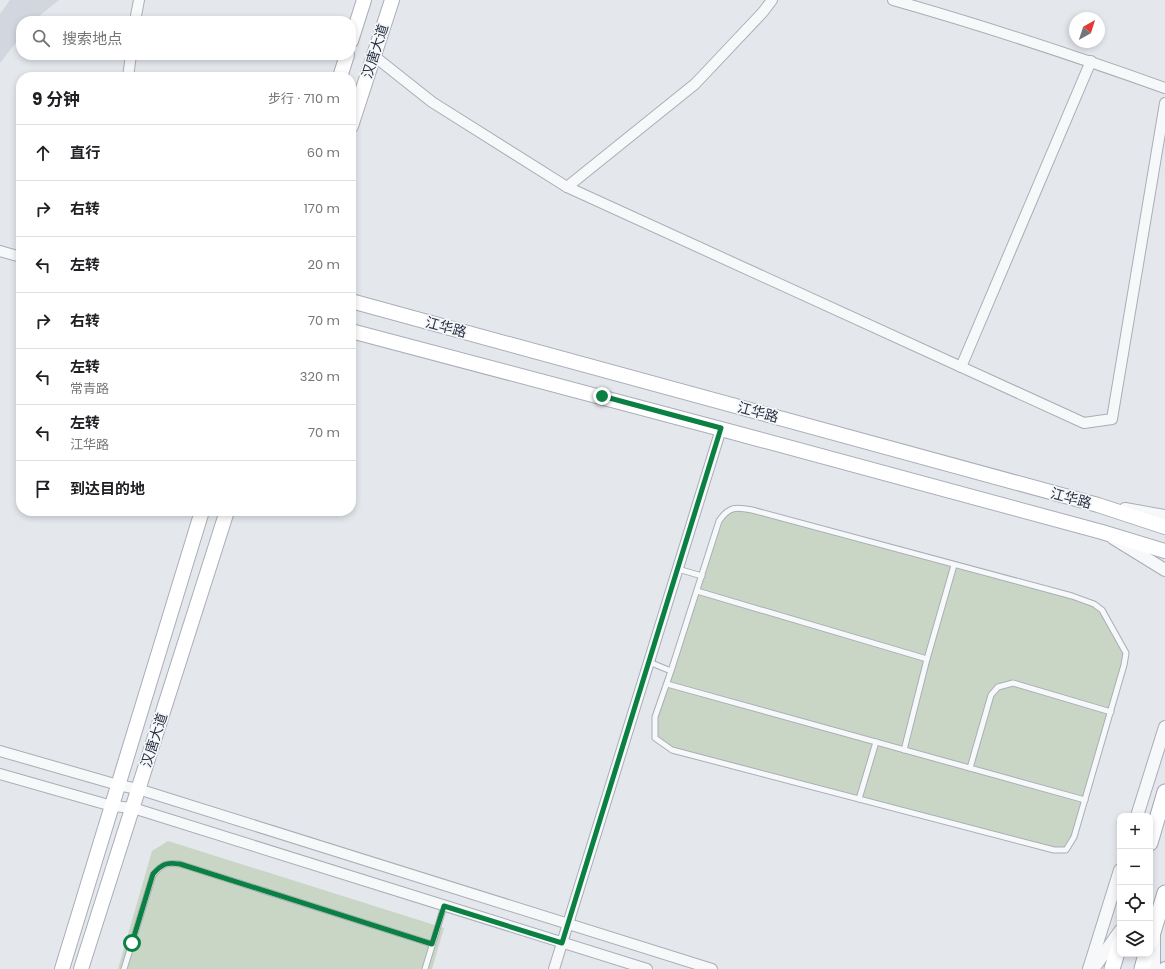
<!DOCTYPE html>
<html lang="zh">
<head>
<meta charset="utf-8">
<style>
	:root { --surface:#fff; --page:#f2f2f2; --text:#202124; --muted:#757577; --line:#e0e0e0 }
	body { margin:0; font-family:Poppins,"Noto Sans SC",sans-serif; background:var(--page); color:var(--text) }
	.controls { position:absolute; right:12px; bottom:12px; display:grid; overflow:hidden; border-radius:8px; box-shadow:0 2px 6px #0003 }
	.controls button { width:36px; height:36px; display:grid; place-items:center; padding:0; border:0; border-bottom:1px solid var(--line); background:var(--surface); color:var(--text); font:20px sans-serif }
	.compass { position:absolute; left:1069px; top:12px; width:36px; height:36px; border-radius:50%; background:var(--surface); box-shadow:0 2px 6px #0003; rotate:39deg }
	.stop { position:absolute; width:12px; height:12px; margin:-9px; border:3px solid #0b8043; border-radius:50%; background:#fff }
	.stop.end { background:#0b8043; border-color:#fff; box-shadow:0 1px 4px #0008 }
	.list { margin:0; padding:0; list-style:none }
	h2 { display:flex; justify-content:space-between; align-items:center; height:52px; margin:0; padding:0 16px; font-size:17px }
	h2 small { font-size:13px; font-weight:400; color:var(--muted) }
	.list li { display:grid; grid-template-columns:26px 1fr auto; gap:12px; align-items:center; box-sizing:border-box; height:56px; padding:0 16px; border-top:1px solid var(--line) }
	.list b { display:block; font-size:15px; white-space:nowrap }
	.list p { margin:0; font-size:13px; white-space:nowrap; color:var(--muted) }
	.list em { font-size:13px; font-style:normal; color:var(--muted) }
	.icon { flex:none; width:22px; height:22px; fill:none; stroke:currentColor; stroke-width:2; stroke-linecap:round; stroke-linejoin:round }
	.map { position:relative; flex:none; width:1165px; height:969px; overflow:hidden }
	.search { position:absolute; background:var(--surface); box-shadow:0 2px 6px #0003; left:16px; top:16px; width:340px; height:44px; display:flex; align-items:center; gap:10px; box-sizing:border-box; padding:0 14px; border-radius:16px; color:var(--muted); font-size:15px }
	.panel { position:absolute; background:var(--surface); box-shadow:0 2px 6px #0003; left:16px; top:72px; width:340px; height:444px; border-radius:16px }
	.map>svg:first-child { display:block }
	.built { fill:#d2d6de }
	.green { fill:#c9d6c5 }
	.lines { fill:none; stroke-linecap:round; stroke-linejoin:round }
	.service-casing { stroke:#a9aeb7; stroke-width:7 }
	.minor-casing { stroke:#a9aeb7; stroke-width:12 }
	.tertiary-casing { stroke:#a9aeb7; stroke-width:14 }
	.secondary-casing { stroke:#a9aeb7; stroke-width:16 }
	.primary-casing { stroke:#a3abb8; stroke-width:17 }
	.service { stroke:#f7f8fa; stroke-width:5 }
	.minor { stroke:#f7f8fa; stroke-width:10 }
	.tertiary { stroke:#f7f8fa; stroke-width:12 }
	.secondary { stroke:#fff; stroke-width:14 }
	.primary { stroke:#fff; stroke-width:15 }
	.route { stroke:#0b8043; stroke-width:5 }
	.labels { text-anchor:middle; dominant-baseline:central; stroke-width:3.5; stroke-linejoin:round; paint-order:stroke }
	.street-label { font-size:14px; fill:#2b3445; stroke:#f4f6f9 }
</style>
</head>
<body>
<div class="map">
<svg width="1165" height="969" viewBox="0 0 1165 969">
	<rect width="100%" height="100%" fill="#e4e7ec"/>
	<!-- built -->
	<polygon class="built" points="10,0 59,0 33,21 21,21 21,36 0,63 0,14"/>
	<!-- green -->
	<g class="green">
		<polygon points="737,507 1072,596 1102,610 1126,653 1074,837 1066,850 1054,850 672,750 655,738 655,717 726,511"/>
		<polygon points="168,841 444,928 432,969 118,969 152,851"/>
	</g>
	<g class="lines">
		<!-- service casing -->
		<g class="service-casing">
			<g id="service">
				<polyline points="678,569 702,576"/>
				<polyline points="697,591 927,659"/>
				<path d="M 649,662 L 671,671 L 719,521 C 729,506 736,507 752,510 L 1072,596 L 1094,604 L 1102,610 L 1126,653 L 1124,665 L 1074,837 L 1066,850 L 1054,850 L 672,750 L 655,738 L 655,717 L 671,671"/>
				<polyline points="667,684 1085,800"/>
				<polyline points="904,750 927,659 954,565"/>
				<polyline points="970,768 991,695 998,687 1013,683 1111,712"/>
				<polyline points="859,799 876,742"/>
				<path d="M 124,969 L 153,875 C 162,864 166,862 180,864 L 432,944"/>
				<polyline points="425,969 444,906"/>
			</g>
		</g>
		<!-- minor casing -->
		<g class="minor-casing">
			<g id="minor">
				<path d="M 893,0 C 985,26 1075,56 1165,88"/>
				<polyline points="135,21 139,0"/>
				<polyline points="374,56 432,102 567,187 1084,423 1112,419 1165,103"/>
				<polyline points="128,77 131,55"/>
				<polyline points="567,187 695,84 763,12 772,0"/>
				<polyline points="0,251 21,257"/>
				<polyline points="961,367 1091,61"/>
				<polyline points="0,751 118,785 138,789 712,969"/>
				<polyline points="0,774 112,806 133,808 647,969"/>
				<polyline points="554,969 721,429"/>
			</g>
		</g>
		<!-- tertiary casing -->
		<g class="tertiary-casing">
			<g id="tertiary">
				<polyline points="1125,509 1165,516"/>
				<polyline points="1113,538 1165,570"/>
				<polyline points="1137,816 1165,727"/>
				<polyline points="1089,969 1120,870"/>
				<polyline points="1093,969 1120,931"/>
				<polyline points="1154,969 1154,932"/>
				<polyline points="1165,969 1165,968"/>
			</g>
		</g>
		<!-- secondary casing -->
		<g class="secondary-casing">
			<g id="secondary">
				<polyline points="351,41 364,0"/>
				<polyline points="340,77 347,55"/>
				<polyline points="351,126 392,0"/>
				<polyline points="351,301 1098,505 1165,527"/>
				<polyline points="351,331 721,429 1102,532 1165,551"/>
				<polyline points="62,969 202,511"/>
				<polyline points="81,969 227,511"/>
			</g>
		</g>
		<!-- primary casing -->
		<g class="primary-casing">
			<g id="primary">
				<polyline points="1150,843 1165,792"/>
				<polyline points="1150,942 1165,893"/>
				<polyline points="1112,969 1120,943"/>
				<polyline points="1142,969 1146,954"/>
			</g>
		</g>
		<!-- service -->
		<use href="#service" class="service"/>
		<!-- minor -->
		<use href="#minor" class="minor"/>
		<!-- tertiary -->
		<use href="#tertiary" class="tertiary"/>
		<!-- secondary -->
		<use href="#secondary" class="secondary"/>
		<!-- primary -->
		<use href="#primary" class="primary"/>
	</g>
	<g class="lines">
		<!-- route -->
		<path class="route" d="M 132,943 L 153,874 C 162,864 166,862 180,864 L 432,944 L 444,906 L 562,943 L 721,428 L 602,396"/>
	</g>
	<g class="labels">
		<!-- street labels -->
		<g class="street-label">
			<text transform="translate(375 51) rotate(-72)">汉唐大道</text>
			<text transform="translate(446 327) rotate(15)">江华路</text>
			<text transform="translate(758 412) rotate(15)">江华路</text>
			<text transform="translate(1071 498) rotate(15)">江华路</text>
			<text transform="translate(154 740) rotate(-72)">汉唐大道</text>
		</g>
	</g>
</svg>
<div class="controls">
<button>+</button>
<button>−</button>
<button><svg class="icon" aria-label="locate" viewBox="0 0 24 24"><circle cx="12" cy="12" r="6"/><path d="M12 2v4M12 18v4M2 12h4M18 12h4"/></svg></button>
<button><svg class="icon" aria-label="layers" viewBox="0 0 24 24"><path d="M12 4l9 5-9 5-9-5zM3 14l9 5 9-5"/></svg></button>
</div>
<svg class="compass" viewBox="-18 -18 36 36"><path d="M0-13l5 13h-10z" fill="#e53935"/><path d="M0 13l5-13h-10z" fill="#757577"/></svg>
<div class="stop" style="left:132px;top:943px"></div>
<div class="stop end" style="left:602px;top:396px"></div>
<div class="search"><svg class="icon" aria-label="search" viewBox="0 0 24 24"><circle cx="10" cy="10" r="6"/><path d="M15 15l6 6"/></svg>搜索地点</div>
<section class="panel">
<h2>9 分钟<small>步行 · 710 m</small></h2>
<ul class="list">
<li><svg class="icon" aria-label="ahead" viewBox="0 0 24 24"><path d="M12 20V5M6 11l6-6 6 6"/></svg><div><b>直行</b></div><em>60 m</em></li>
<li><svg class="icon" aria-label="right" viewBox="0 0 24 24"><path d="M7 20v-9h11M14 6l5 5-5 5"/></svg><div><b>右转</b></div><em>170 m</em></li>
<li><svg class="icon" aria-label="left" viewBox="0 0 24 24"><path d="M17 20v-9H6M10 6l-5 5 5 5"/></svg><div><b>左转</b></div><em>20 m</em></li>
<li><svg class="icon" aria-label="right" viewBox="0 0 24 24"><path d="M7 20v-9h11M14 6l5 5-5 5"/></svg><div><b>右转</b></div><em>70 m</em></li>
<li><svg class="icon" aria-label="left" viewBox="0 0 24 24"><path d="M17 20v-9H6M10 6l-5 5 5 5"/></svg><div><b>左转</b><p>常青路</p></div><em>320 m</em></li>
<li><svg class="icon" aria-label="left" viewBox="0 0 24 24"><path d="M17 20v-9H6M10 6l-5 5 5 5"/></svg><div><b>左转</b><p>江华路</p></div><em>70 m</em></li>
<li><svg class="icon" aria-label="arrive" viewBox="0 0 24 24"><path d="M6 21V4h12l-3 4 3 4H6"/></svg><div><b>到达目的地</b></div></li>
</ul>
</section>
</div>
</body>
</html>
